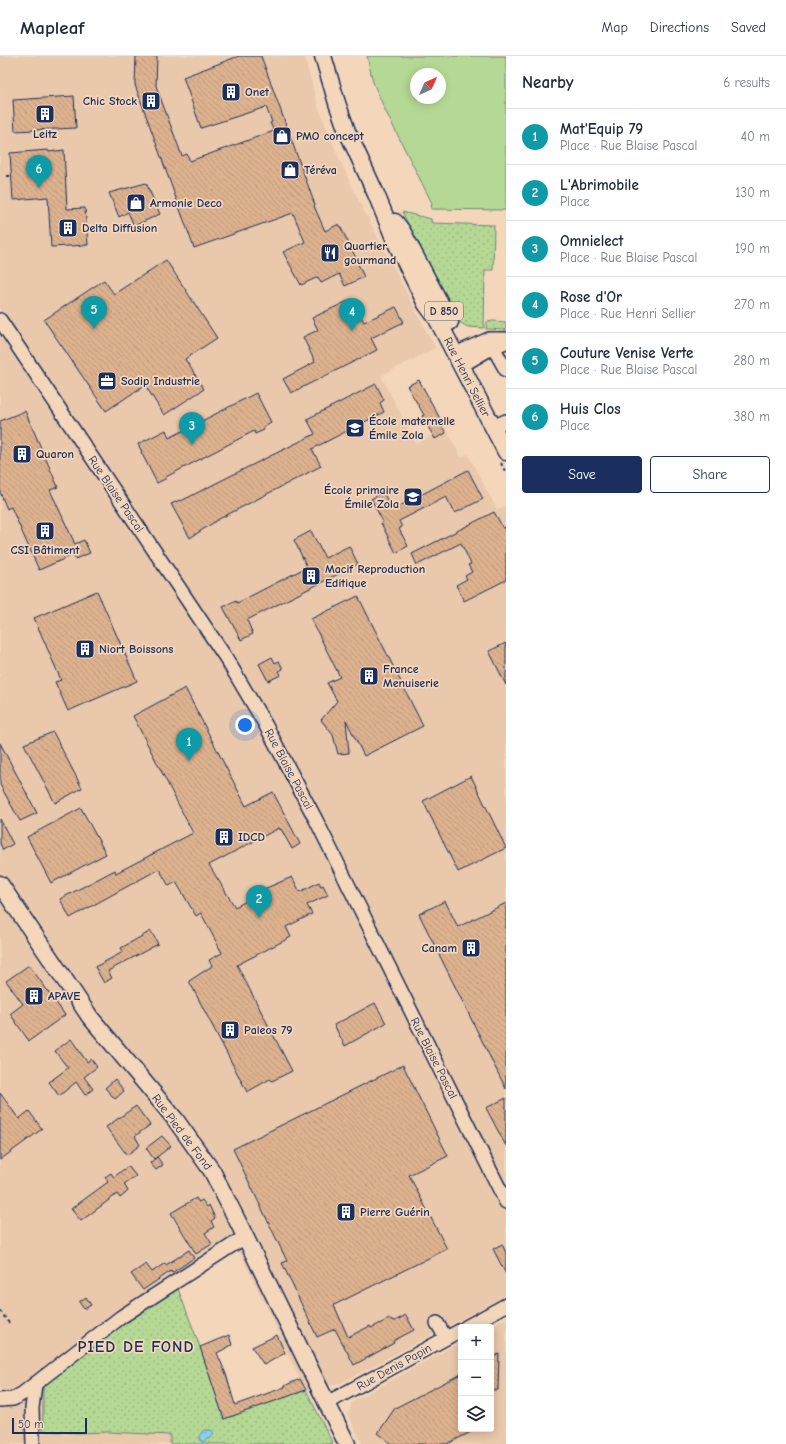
<!DOCTYPE html>
<html lang="en">
<head>
<meta charset="utf-8">
<style>
	:root { --surface:#fff; --page:#f2f2f3; --text:#1f2937; --muted:#747a83; --line:#e0e1e3; --accent:#1b2f5e }
	body { margin:0; font-family:"Comic Neue",sans-serif; background:var(--page); color:var(--text) }
	.controls { position:absolute; right:12px; bottom:12px; display:grid; overflow:hidden; border-radius:4px; box-shadow:0 2px 10px #0003 }
	.controls button { width:36px; height:36px; display:grid; place-items:center; padding:0; border:0; border-bottom:1px solid var(--line); background:var(--surface); color:var(--text); font:20px sans-serif }
	.compass { position:absolute; left:410px; top:12px; width:36px; height:36px; border-radius:50%; background:var(--surface); box-shadow:0 2px 10px #0003; rotate:45deg }
	.scale { position:absolute; left:12px; bottom:10px; width:75px; box-sizing:border-box; padding-left:4px; border:2px solid #1b2f5e; border-top:0; font-size:11px; line-height:14px; white-space:nowrap; color:#1b2f5e; -webkit-text-stroke:3px #f4d6ba; paint-order:stroke }
	.you { position:absolute; left:245px; top:669px; width:14px; height:14px; margin:-10px; border:3px solid #fff; border-radius:50%; background:#1a73e8; box-shadow:0 0 0 6px #1a73e833 }
	.badge { display:grid; place-items:center; width:26px; height:26px; border-radius:50%; background:var(--accent); color:#fff; font-size:13px; font-weight:700 }
	.pin { position:absolute; translate:-50% -33px; filter:drop-shadow(0 1px 2px #0008) }
	.pin::after { content:''; position:absolute; top:21px; width:14px; height:12px; background:inherit; clip-path:polygon(0 0,100% 0,50% 100%) }
	.list { margin:0; padding:0; list-style:none }
	h2 { display:flex; justify-content:space-between; align-items:center; height:52px; margin:0; padding:0 16px; font-size:17px }
	h2 small { font-size:13px; font-weight:400; color:var(--muted) }
	.list li { display:grid; grid-template-columns:26px 1fr auto; gap:12px; align-items:center; box-sizing:border-box; height:56px; padding:0 16px; border-top:1px solid var(--line) }
	.list b { display:block; font-size:15px; white-space:nowrap }
	.list p { margin:0; font-size:13px; white-space:nowrap; color:var(--muted) }
	.list em { font-size:13px; font-style:normal; color:var(--muted) }
	.actions { display:flex; gap:8px; padding:12px 16px }
	.actions a { flex:1; padding:9px 0; border:1px solid var(--accent); border-radius:4px; text-align:center; font-size:14px; color:var(--accent) }
	.actions .main { background:var(--accent); color:#fff }
	.icon { flex:none; width:22px; height:22px; fill:none; stroke:currentColor; stroke-width:2; stroke-linecap:round; stroke-linejoin:round }
	.map { position:relative; flex:none; width:506px; height:1388px; overflow:hidden }
	header { display:flex; align-items:center; gap:24px; box-sizing:border-box; height:56px; padding:0 20px; background:var(--surface); border-bottom:1px solid var(--line) }
	header strong { font-size:19px }
	nav { display:flex; gap:22px; margin-inline-start:auto; font-size:14px }
	main { display:flex }
	aside { flex:1; background:var(--surface) }
	.map>svg:first-child { display:block }
	.built { fill:#e9c8ab }
	.grass { fill:url(#grass-dots); stroke:#688479 }
	.park { fill:#b5d994; stroke:#688479; fill-rule:evenodd }
	.water { fill:url(#water-waves); stroke:#5c91b1 }
	.building { fill:url(#building-back-hatch); stroke:#1b2f5e }
	.lines { fill:none; stroke-linecap:round; stroke-linejoin:round }
	.minor-casing { stroke:#1b2f5e; stroke-width:16 }
	.major-casing { stroke:#1b2f5e; stroke-width:19 }
	.path { stroke:#1b2f5e; stroke-width:2; stroke-dasharray:3 3; stroke-linecap:butt }
	.minor { stroke:#f4d6ba; stroke-width:13 }
	.major { stroke:#f4d6ba; stroke-width:16 }
	.labels { text-anchor:middle; dominant-baseline:central; stroke-width:3.5; stroke-linejoin:round; paint-order:stroke }
	.shield { fill:#f4d6ba; stroke:#5c617a; stroke-width:1 }
	.shield-label { font-size:11px; font-weight:bold; fill:#1b2f5e }
	.poi-label { font-size:12px; font-weight:bold; fill:#1b2f5e; stroke:#f4d6ba; text-anchor:start }
	.street-label { font-size:12px; fill:#1b2f5e; stroke:#f4d6ba }
	.district-label { font-size:16px; font-weight:bold; letter-spacing:1px; fill:#1b2f5e; stroke:#f4d6ba }
</style>
</head>
<body>
<header>
<strong>Mapleaf</strong>
<nav><a>Map</a><a>Directions</a><a>Saved</a></nav>
</header>
<main>
<div class="map">
<svg width="506" height="1388" viewBox="0 0 506 1388">
	<defs>
		<pattern id="grass-dots" width="8" height="8" patternUnits="userSpaceOnUse"><rect width="8" height="8" fill="#b5d994"/><path d="M2 2h.1M6 6h.1" fill="none" stroke="#9bbb82" stroke-width="1.8" stroke-linecap="round"/></pattern>
		<pattern id="water-waves" width="16" height="10" patternUnits="userSpaceOnUse"><rect width="16" height="10" fill="#88d3e8"/><path d="M0 5q4-4 8 0t8 0" fill="none" stroke="#75b5c9"/></pattern>
		<pattern id="building-back-hatch" width="6" height="6" patternUnits="userSpaceOnUse"><rect width="6" height="6" fill="#ddb28e"/><path d="M-1 5l2 2M0 0l6 6M5-1l2 2" fill="none" stroke="#bd997d"/></pattern>
	</defs>
	<rect width="100%" height="100%" fill="#f4d6ba"/>
	<filter id="ink" filterUnits="userSpaceOnUse"><feTurbulence type="fractalNoise" baseFrequency=".025" numOctaves="2"/><feDisplacementMap in="SourceGraphic" scale="8" xChannelSelector="R" yChannelSelector="G"/><feConvolveMatrix kernelMatrix="1 2 1 2 8 2 1 2 1" color-interpolation-filters="sRGB"/></filter>
	<g filter="url(#ink)">
		<!-- built -->
		<g class="built">
			<polygon points="0,0 304,0 318,50 337,98 355,137 435,292 381,320 416,388 446,372 461,402 468,398 497,454 506,450 506,1239 341,1327 306,1334 278,1280 280,1279 240,1197 235,1196 117,1273 43,1331 77,1377 108,1376 170,1379 170,1388 0,1388"/>
			<polygon points="506,1262 506,1388 363,1388 348,1359 352,1346 461,1286 461,1373 491,1373 491,1271 489,1271"/>
		</g>
		<!-- grass -->
		<g class="grass">
			<polygon points="402,156 431,163 432,167 494,169 493,214 485,214 484,272 468,271 459,266"/>
			<polygon points="493,265 506,266 506,274 486,273 487,266"/>
			<polygon points="178,1233 200,1291 224,1363 306,1334 333,1388 170,1388 170,1379 108,1376 77,1377 43,1375 43,1330 117,1273"/>
		</g>
		<!-- park -->
		<path class="park" d="M 367,0 L 506,0 L 506,154 L 431,153 L 432,147 L 385,54 L 373,26 ZM 416,18 L 440,18 L 440,42 L 416,42 Z"/>
		<!-- water -->
		<path class="water" d="M 204,1374 L 211,1374 L 214,1377 L 210,1383 L 206,1383 L 204,1386 L 201,1385 C 199,1380 200,1377 204,1374 Z"/>
		<!-- building -->
		<g class="building">
			<polygon points="136,0 157,0 156,30 182,100 187,98 190,105 274,75 270,67 272,66 266,51 201,72 183,21 239,0 261,0 315,149 314,150 325,175 339,168 359,208 358,208 364,221 345,230 339,218 321,227 318,221 301,229 283,196 305,186 293,157 194,192 135,29"/>
			<polygon points="74,40 76,72 15,75 13,44"/>
			<polygon points="48,94 49,96 64,94 67,153 85,152 88,189 51,191 48,141 13,144 10,97"/>
			<polygon points="146,127 160,158 134,170 128,156 119,161 109,137"/>
			<polygon points="166,204 217,282 185,303 204,333 164,359 145,329 106,355 44,264 104,224 114,238"/>
			<polygon points="352,243 364,266 396,251 404,266 371,282 377,294 291,337 283,323 315,306 303,281 318,274 312,262"/>
			<polygon points="419,324 443,368 441,369 446,377 435,383 422,360 424,359 407,330"/>
			<polygon points="376,328 384,344 380,347 384,356 312,393 321,410 219,463 190,482 171,448 180,444 181,445 244,413 315,378 307,363"/>
			<polygon points="256,337 271,366 263,371 264,374 255,378 254,375 166,421 167,422 157,427 141,396 142,396 138,388 166,374 169,382"/>
			<polygon points="25,355 58,431 50,434 75,488 84,484 90,497 75,503 73,499 39,514 11,451 7,453 0,436 0,365"/>
			<polygon points="468,414 483,443 455,457 446,441 399,465 402,471 399,473 408,490 396,497 381,467 383,466 371,443 383,436 392,454"/>
			<polygon points="494,456 503,472 506,471 506,524 464,545 456,529 467,523 465,520 472,516 468,509 471,508 461,487 417,509 412,498"/>
			<polygon points="311,475 325,502 349,490 358,508 247,564 253,578 241,584 223,551 236,545 237,547 307,511 294,484"/>
			<polygon points="97,535 137,625 68,655 55,626 61,624 34,562"/>
			<polygon points="358,540 423,670 364,700 346,664 349,697 338,698 333,679 321,664 337,645 327,627 340,621 311,563"/>
			<polygon points="506,587 506,629 489,595"/>
			<polygon points="272,601 275,607 279,605 283,613 279,615 281,619 268,625 259,608"/>
			<polygon points="185,632 246,750 273,736 300,788 292,793 281,773 280,774 279,772 209,809 235,851 265,835 264,833 292,821 300,836 319,826 321,830 323,829 328,839 307,849 312,858 286,871 291,881 237,909 292,1015 272,1025 270,1023 247,1036 189,925 212,910 209,904 222,897 201,857 196,860 176,826 169,830 159,813 70,862 60,843 115,814 116,817 193,777 133,660"/>
			<polygon points="53,676 82,732 55,747 24,688"/>
			<polygon points="0,687 37,757 20,765 0,729"/>
			<polygon points="471,720 506,792 458,816 423,745"/>
			<polygon points="81,752 106,798 51,827 27,781"/>
			<polygon points="0,763 13,788 3,794 0,788"/>
			<polygon points="445,845 458,871 506,847 506,1033 419,858"/>
			<polygon points="151,875 158,888 108,915 112,922 104,927 95,911 123,896 121,892"/>
			<polygon points="29,909 65,959 29,985 10,958 23,948 6,925"/>
			<polygon points="375,947 386,967 345,990 334,969"/>
			<polygon points="71,983 87,1006 91,1003 97,1011 84,1021 93,1033 85,1039 76,1026 59,1040 49,1026 68,1012 55,995"/>
			<polygon points="403,1009 448,1100 409,1119 447,1193 334,1249 348,1281 370,1270 371,1272 389,1263 395,1265 406,1259 414,1274 393,1285 394,1287 354,1309 335,1273 317,1281 282,1207 287,1205 233,1093"/>
			<polygon points="115,1023 124,1035 115,1043 105,1032"/>
			<polygon points="0,1037 19,1063 29,1055 42,1073 0,1104"/>
			<polygon points="506,1042 506,1090 486,1052"/>
			<polygon points="136,1050 150,1069 135,1080 140,1089 127,1099 106,1071"/>
			<polygon points="162,1080 171,1090 157,1101 163,1109 156,1114 150,1107 157,1101 154,1103 146,1092"/>
			<polygon points="128,1110 136,1120 124,1128 128,1135 126,1137 120,1142 117,1138 81,1165 71,1153 108,1126 105,1121 111,1117 114,1121"/>
			<polygon points="196,1142 199,1146 202,1144 207,1151 209,1149 215,1162 211,1165 214,1171 205,1177 212,1188 196,1198 171,1157"/>
			<polygon points="502,1188 506,1197 506,1218 493,1193"/>
			<polygon points="189,1194 194,1202 172,1217 171,1215 143,1234 131,1218 146,1208 152,1216 165,1207 166,1209"/>
			<polygon points="86,1241 91,1249 84,1253 79,1246"/>
			<polygon points="229,1279 232,1289 217,1297 226,1318 235,1349 285,1331 284,1330 300,1323 306,1334 224,1363 200,1291"/>
			<polygon points="277,1279 285,1297 264,1309 252,1291"/>
			<polygon points="499,1298 498,1334 491,1334 491,1302"/>
			<polygon points="461,1318 461,1373 477,1373 447,1388 391,1388 378,1377 395,1352"/>
		</g>
		<g class="lines">
			<!-- minor casing -->
			<g class="minor-casing">
				<g id="minor">
					<polyline points="0,264 226,602 265,668 316,764 506,1146"/>
					<polyline points="493,291 506,314"/>
					<polyline points="455,298 489,283 506,283"/>
					<polyline points="461,310 493,291 506,286"/>
					<polyline points="493,371 506,365"/>
					<polyline points="437,1267 446,1282"/>
					<polyline points="466,1271 506,1249"/>
					<polyline points="0,1344 13,1343 22,1338 121,1261 245,1181"/>
					<polyline points="327,1347 461,1274"/>
					<polyline points="33,1388 32,1352 35,1328"/>
				</g>
			</g>
			<!-- major casing -->
			<g class="major-casing">
				<g id="major">
					<polyline points="323,0 337,47 347,75 376,138 396,187 426,248 437,263 506,396"/>
					<polyline points="395,166 402,175 450,266"/>
					<polyline points="0,828 90,961 175,1063 212,1115 236,1162 347,1388"/>
				</g>
			</g>
			<!-- path -->
			<g class="path">
				<polyline points="7,120 11,120"/>
				<polyline points="501,407 506,417"/>
				<polyline points="0,1255 9,1267"/>
			</g>
			<!-- minor -->
			<use href="#minor" class="minor"/>
			<!-- major -->
			<use href="#major" class="major"/>
		</g>
	</g>
	<!-- icons -->
	<defs>
		<g id="building-square" transform="scale(1)"><rect x="-9" y="-9" width="18" height="18" rx="4" fill="#1b2f5e" stroke="#f4d6ba"/><path d="M-4-6H4V6H1V3H-1V6H-4ZM-2.5-4.3h1.7v1.8h-1.7ZM.8-4.3h1.7v1.8H.8ZM-2.5-1h1.7V.8h-1.7ZM.8-1h1.7V.8H.8Z" fill="#fff"/></g>
		<g id="shop-square" transform="scale(1)"><rect x="-9" y="-9" width="18" height="18" rx="4" fill="#1b2f5e" stroke="#f4d6ba"/><path d="M-5-2.5h2.3a2.7 3.5 0 0 1 5.4 0H5L5.5 6h-11ZM-1.5-2.5h3a1.5 2.3 0 0 0-3 0Z" fill="#fff"/></g>
		<g id="restaurant-square" transform="scale(1)"><rect x="-9" y="-9" width="18" height="18" rx="4" fill="#1b2f5e" stroke="#f4d6ba"/><path d="M-5-6h1v4h1v-4h1v4h1v-4h1v5L-1.5 .5V6h-2V.5L-5-1ZM5-6V6H3V1.5H1.5Q1.5-4 5-6Z" fill="#fff"/></g>
		<g id="office-square" transform="scale(1)"><rect x="-9" y="-9" width="18" height="18" rx="4" fill="#1b2f5e" stroke="#f4d6ba"/><path d="M-6-3h4V-5.5h4V-3h4V5H-6ZM-1-4.5V-3h2v-1.5ZM-6 0V1H6V0Z" fill="#fff"/></g>
		<g id="school-square" transform="scale(1)"><rect x="-9" y="-9" width="18" height="18" rx="4" fill="#1b2f5e" stroke="#f4d6ba"/><path d="M0-5L7-2L0 1L-7-2ZM-4 1L0 2.5L4 1V4Q0 6-4 4Z" fill="#fff"/></g>
	</defs>
	<g fill-rule="evenodd">
		<use href="#building-square" x="231" y="36"/>
		<use href="#building-square" x="151" y="45"/>
		<use href="#building-square" x="45" y="58"/>
		<use href="#shop-square" x="282" y="80"/>
		<use href="#shop-square" x="290" y="114"/>
		<use href="#shop-square" x="136" y="147"/>
		<use href="#building-square" x="68" y="172"/>
		<use href="#restaurant-square" x="330" y="197"/>
		<use href="#office-square" x="107" y="325"/>
		<use href="#school-square" x="355" y="372"/>
		<use href="#building-square" x="22" y="398"/>
		<use href="#school-square" x="413" y="441"/>
		<use href="#building-square" x="45" y="475"/>
		<use href="#building-square" x="311" y="520"/>
		<use href="#building-square" x="85" y="593"/>
		<use href="#building-square" x="369" y="620"/>
		<use href="#building-square" x="224" y="781"/>
		<use href="#building-square" x="471" y="892"/>
		<use href="#building-square" x="34" y="940"/>
		<use href="#building-square" x="230" y="974"/>
		<use href="#building-square" x="346" y="1156"/>
	</g>
	<g class="labels">
		<!-- shield labels -->
		<rect class="shield" x="425" y="246" width="38" height="18" rx="3"/>
		<g class="shield-label">
			<text x="444" y="255">D 850</text>
		</g>
		<!-- poi labels -->
		<g class="poi-label">
			<text x="245" y="36">Onet</text>
			<text x="137" y="45" text-anchor="end">Chic Stock</text>
			<text x="45" y="78" text-anchor="middle">Leitz</text>
			<text x="296" y="80">PMO concept</text>
			<text x="304" y="114">Téréva</text>
			<text x="150" y="147">Armonie Deco</text>
			<text x="82" y="172">Delta Diffusion</text>
			<text x="344" y="190">Quartier<tspan x="344" dy="14">gourmand</tspan></text>
			<text x="121" y="325">Sodip Industrie</text>
			<text x="369" y="365">École maternelle<tspan x="369" dy="14">Émile Zola</tspan></text>
			<text x="36" y="398">Quaron</text>
			<text x="399" y="434" text-anchor="end">École primaire<tspan x="399" dy="14">Émile Zola</tspan></text>
			<text x="45" y="494" text-anchor="middle">CSI Bâtiment</text>
			<text x="325" y="513">Macif Reproduction<tspan x="325" dy="14">Editique</tspan></text>
			<text x="99" y="593">Niort Boissons</text>
			<text x="383" y="613">France<tspan x="383" dy="14">Menuiserie</tspan></text>
			<text x="238" y="781">IDCD</text>
			<text x="457" y="892" text-anchor="end">Canam</text>
			<text x="48" y="940">APAVE</text>
			<text x="244" y="974">Paleos 79</text>
			<text x="360" y="1156">Pierre Guérin</text>
		</g>
		<!-- street labels -->
		<g class="street-label">
			<text transform="translate(467 321) rotate(63)">Rue Henri Sellier</text>
			<text transform="translate(116 438) rotate(56)">Rue Blaise Pascal</text>
			<text transform="translate(289 713) rotate(62)">Rue Blaise Pascal</text>
			<text transform="translate(434 1002) rotate(63)">Rue Blaise Pascal</text>
			<text transform="translate(182 1076) rotate(53)">Rue Pied de Fond</text>
			<text transform="translate(394 1311) rotate(-29)">Rue Denis Papin</text>
		</g>
		<!-- district labels -->
		<g class="district-label">
			<text x="136" y="1291">PIED DE FOND</text>
		</g>
	</g>
</svg>
<div class="controls">
<button>+</button>
<button>−</button>
<button><svg class="icon" aria-label="layers" viewBox="0 0 24 24"><path d="M12 4l9 5-9 5-9-5zM3 14l9 5 9-5"/></svg></button>
</div>
<svg class="compass" viewBox="-18 -18 36 36"><path d="M0-13l5 13h-10z" fill="#e53935"/><path d="M0 13l5-13h-10z" fill="#747a83"/></svg>
<div class="scale">50 m</div>
<div class="you"></div>
<div class="pin badge" style="left:189px;top:705px;background:#0f9aa8">1</div>
<div class="pin badge" style="left:259px;top:862px;background:#0f9aa8">2</div>
<div class="pin badge" style="left:192px;top:389px;background:#0f9aa8">3</div>
<div class="pin badge" style="left:352px;top:275px;background:#0f9aa8">4</div>
<div class="pin badge" style="left:94px;top:273px;background:#0f9aa8">5</div>
<div class="pin badge" style="left:39px;top:132px;background:#0f9aa8">6</div>
</div>
<aside>
<h2>Nearby<small>6 results</small></h2>
<ul class="list">
<li><span class="badge" style="background:#0f9aa8">1</span><div><b>Mat'Equip 79</b><p>Place · Rue Blaise Pascal</p></div><em>40 m</em></li>
<li><span class="badge" style="background:#0f9aa8">2</span><div><b>L'Abrimobile</b><p>Place</p></div><em>130 m</em></li>
<li><span class="badge" style="background:#0f9aa8">3</span><div><b>Omnielect</b><p>Place · Rue Blaise Pascal</p></div><em>190 m</em></li>
<li><span class="badge" style="background:#0f9aa8">4</span><div><b>Rose d'Or</b><p>Place · Rue Henri Sellier</p></div><em>270 m</em></li>
<li><span class="badge" style="background:#0f9aa8">5</span><div><b>Couture Venise Verte</b><p>Place · Rue Blaise Pascal</p></div><em>280 m</em></li>
<li><span class="badge" style="background:#0f9aa8">6</span><div><b>Huis Clos</b><p>Place</p></div><em>380 m</em></li>
</ul>
<div class="actions"><a class="main">Save</a><a>Share</a></div>
</aside>
</main>
</body>
</html>
